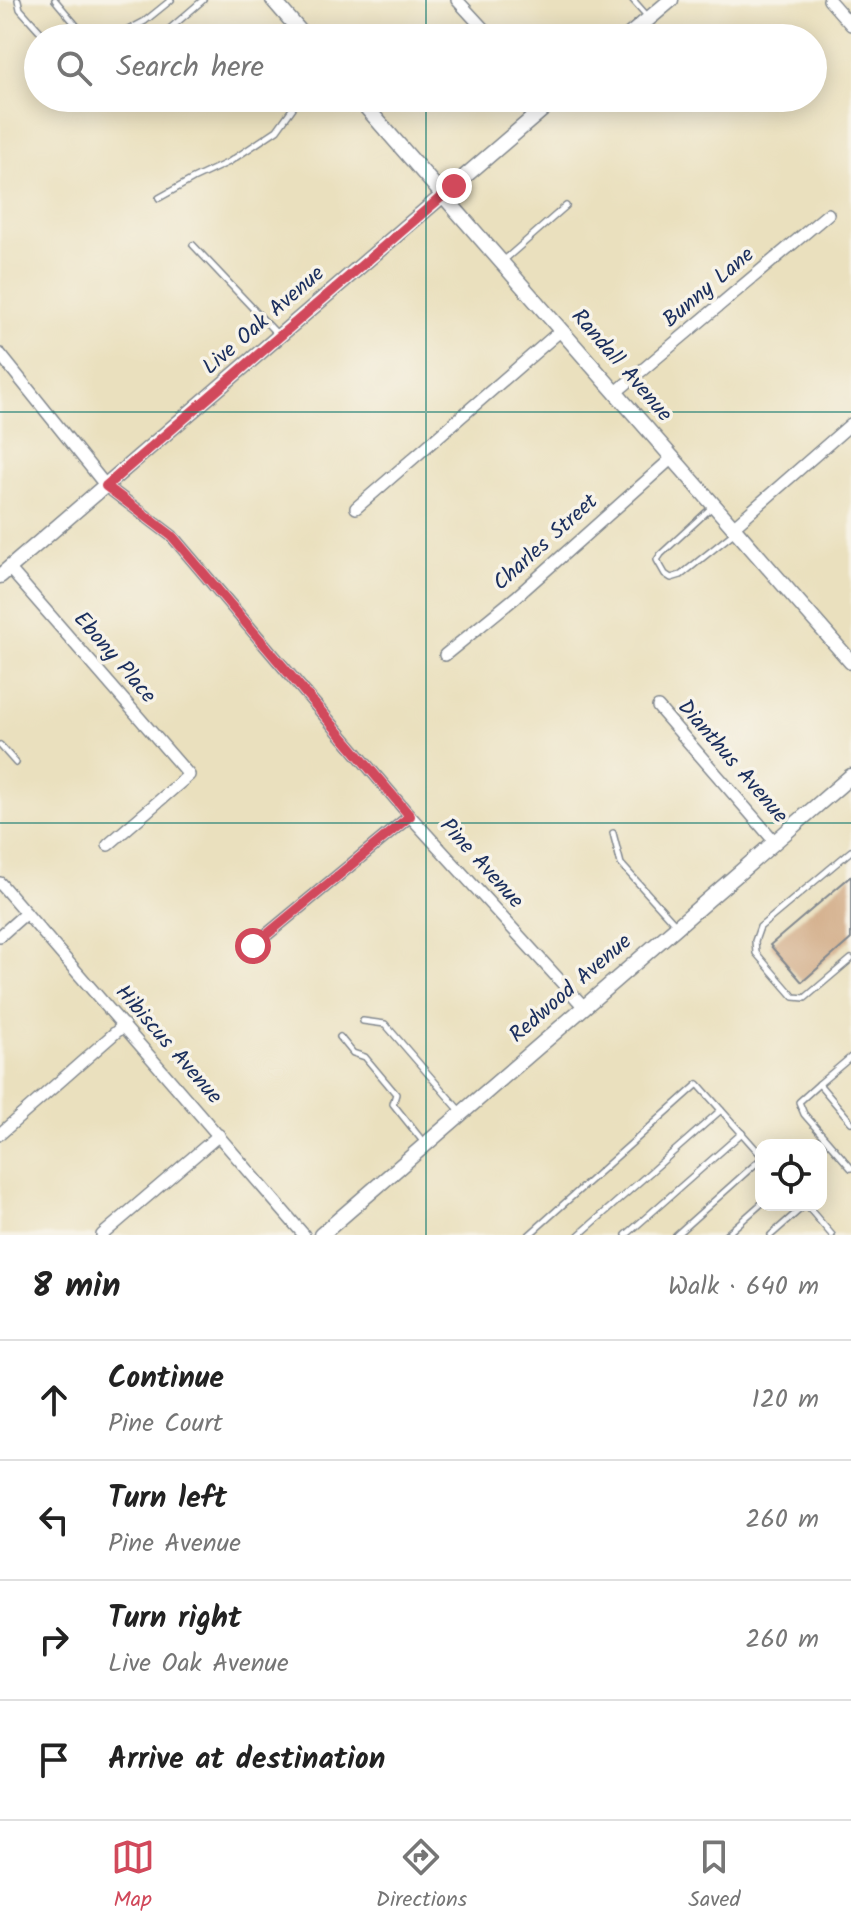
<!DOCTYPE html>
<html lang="en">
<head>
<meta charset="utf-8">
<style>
	:root { --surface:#fff; --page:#f2f2f2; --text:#222; --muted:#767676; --line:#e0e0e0; --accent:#d1495b }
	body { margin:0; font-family:Kalam,sans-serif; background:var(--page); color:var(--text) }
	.controls { position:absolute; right:24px; bottom:24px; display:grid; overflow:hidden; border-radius:16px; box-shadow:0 4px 20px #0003 }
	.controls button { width:72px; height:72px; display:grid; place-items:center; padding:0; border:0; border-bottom:2px solid var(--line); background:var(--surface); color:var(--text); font:40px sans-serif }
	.stop { position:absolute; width:24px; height:24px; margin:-18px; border:6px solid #d1495b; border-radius:50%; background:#fff }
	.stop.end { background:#d1495b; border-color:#fff; box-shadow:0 2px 8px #0008 }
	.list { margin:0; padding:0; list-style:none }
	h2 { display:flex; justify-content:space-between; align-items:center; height:104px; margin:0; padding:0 32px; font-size:34px }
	h2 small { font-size:26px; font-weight:400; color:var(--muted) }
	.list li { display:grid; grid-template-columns:52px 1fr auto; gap:24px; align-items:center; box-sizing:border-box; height:120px; padding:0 32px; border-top:2px solid var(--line) }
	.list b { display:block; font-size:30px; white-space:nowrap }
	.list p { margin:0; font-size:26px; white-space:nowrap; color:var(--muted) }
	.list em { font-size:26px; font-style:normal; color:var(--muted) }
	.icon { flex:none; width:44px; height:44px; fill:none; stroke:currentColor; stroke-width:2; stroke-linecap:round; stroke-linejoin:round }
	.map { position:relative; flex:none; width:851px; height:1235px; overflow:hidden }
	.search { position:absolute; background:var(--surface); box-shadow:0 4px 20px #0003; left:24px; right:24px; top:24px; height:88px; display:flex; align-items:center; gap:20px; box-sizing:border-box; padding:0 28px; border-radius:44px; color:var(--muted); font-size:30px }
	.sheet { height:584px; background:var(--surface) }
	nav { display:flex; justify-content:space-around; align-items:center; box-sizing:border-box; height:112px; border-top:2px solid var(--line); background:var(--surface); font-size:22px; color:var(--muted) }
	nav a { display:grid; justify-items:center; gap:4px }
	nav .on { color:var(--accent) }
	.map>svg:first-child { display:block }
	.building { fill:#d1aa85 }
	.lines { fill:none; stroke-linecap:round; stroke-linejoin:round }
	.service-casing { stroke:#82888e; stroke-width:8 }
	.minor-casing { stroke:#82888e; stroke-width:14 }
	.tertiary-casing { stroke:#82888e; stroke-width:17 }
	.service { stroke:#fff; stroke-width:5 }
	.minor { stroke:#fff; stroke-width:11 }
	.tertiary { stroke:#fff; stroke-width:14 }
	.route { stroke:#d1495b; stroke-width:10 }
	.grid { fill:none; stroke:#0f766e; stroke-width:2; stroke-opacity:0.55 }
	.labels { text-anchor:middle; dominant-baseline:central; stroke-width:7; stroke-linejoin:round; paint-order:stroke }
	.street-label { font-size:22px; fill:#1b2f5e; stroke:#f7f3e8 }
</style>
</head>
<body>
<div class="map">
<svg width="851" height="1235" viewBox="0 0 851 1235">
	<rect width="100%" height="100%" fill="#f7f3e8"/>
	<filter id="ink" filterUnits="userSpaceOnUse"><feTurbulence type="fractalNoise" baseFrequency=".0125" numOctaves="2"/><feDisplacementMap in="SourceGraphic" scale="16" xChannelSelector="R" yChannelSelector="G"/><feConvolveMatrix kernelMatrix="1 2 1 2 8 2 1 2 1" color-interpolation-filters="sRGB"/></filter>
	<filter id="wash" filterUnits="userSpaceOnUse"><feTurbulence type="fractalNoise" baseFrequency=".006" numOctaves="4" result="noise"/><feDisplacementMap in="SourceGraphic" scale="32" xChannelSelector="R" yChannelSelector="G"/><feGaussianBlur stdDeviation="1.8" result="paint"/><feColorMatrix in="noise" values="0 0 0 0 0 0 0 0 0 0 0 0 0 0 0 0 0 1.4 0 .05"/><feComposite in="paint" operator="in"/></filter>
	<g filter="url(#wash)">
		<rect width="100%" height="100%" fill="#eae0be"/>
		<g id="blocks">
			<!-- building -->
			<polygon class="building" points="851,876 851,939 802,982 770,945"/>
		</g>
	</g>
	<g filter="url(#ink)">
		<use href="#blocks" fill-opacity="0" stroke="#82888e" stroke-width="2"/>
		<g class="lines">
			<!-- service casing -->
			<g class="service-casing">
				<g id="service">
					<polyline points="18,0 20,9 46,38"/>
					<polyline points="55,0 87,38"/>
					<polyline points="633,0 649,18"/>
					<polyline points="113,38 145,21 171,0"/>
					<polyline points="159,38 203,0"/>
					<polyline points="82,108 92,98"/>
					<polyline points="159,198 193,179 229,162 277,130 300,98"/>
					<polyline points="193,245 279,336"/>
					<polyline points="502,262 566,206"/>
					<polyline points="711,508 661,554 657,560 665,574 671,578 681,575 735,532"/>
					<polyline points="0,745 16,763"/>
					<polyline points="613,833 621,864 677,926"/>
					<polyline points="851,851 760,927 755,941 756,953 794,997 805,998 851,959"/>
					<polyline points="363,1021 385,1024 461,1112"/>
					<polyline points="340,1037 353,1053 365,1057 396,1094 393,1104 425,1144"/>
					<polyline points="851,1057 819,1084 851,1122"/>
					<polyline points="819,1084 799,1102 804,1114 851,1168"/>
					<polyline points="806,1205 832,1235"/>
					<polyline points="529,1235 698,1084 761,1155"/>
					<polyline points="579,1235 721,1110"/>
					<polyline points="626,1235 742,1133"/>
					<polyline points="676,1235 761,1159"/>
					<polyline points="726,1235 761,1204"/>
					<polyline points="771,1235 805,1205"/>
				</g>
			</g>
			<!-- minor casing -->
			<g class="minor-casing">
				<g id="minor">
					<polyline points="457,0 492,38"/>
					<polyline points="829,0 851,25"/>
					<polyline points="0,354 106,486 172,536 410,816 584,1007"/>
					<polyline points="615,393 828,214"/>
					<polyline points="356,508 560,331"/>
					<polyline points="732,528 851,424"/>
					<polyline points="9,568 189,775 108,845"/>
					<polyline points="445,655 516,597 672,458"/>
					<polyline points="658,707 775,842"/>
					<polyline points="0,883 304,1235"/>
					<polyline points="0,936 26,913"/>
					<polyline points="253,946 410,816"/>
					<polyline points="0,1134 124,1025"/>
					<polyline points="102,1235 219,1135"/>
				</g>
			</g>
			<!-- tertiary casing -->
			<g class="tertiary-casing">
				<g id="tertiary">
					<polyline points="273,0 306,38"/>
					<polyline points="626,38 671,0"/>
					<polyline points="358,98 851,662"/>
					<polyline points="0,576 556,98"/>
					<polyline points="321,1235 851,776"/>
				</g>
			</g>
			<!-- service -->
			<use href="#service" class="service"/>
			<!-- minor -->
			<use href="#minor" class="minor"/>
			<!-- tertiary -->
			<use href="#tertiary" class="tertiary"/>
		</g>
	</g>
	<g class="lines" filter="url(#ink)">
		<!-- route -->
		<polyline class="route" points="253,946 410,816 172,536 106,486 454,186"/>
	</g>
	<!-- grid -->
	<path class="grid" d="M 426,0 L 426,38M 426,98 L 426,1235M 0,412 L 851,412M 0,823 L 851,823"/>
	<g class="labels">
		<!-- street labels -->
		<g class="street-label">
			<text transform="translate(709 288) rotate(-40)">Bunny Lane</text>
			<text transform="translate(264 321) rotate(-41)">Live Oak Avenue</text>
			<text transform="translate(621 366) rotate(49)">Randall Avenue</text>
			<text transform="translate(546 543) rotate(-42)">Charles Street</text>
			<text transform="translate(114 658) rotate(49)">Ebony Place</text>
			<text transform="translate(732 762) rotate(49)">Dianthus Avenue</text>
			<text transform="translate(481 864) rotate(48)">Pine Avenue</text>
			<text transform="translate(571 989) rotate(-41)">Redwood Avenue</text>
			<text transform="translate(168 1045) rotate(49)">Hibiscus Avenue</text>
		</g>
	</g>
</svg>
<div class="controls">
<button><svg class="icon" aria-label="locate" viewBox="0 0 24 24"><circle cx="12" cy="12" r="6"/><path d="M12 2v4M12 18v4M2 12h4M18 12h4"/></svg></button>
</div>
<div class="stop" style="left:253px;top:946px"></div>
<div class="stop end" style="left:454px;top:186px"></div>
<div class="search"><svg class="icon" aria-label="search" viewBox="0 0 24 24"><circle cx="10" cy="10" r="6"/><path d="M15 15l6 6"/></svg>Search here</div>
</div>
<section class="sheet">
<h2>8 min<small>Walk · 640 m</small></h2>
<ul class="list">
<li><svg class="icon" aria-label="ahead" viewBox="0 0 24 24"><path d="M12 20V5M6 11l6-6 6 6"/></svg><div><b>Continue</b><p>Pine Court</p></div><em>120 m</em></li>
<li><svg class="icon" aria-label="left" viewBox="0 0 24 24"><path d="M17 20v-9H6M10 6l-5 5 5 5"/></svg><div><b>Turn left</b><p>Pine Avenue</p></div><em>260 m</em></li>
<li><svg class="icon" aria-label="right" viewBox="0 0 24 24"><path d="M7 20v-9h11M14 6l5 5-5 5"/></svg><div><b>Turn right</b><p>Live Oak Avenue</p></div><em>260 m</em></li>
<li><svg class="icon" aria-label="arrive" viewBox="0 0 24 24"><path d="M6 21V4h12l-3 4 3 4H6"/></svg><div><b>Arrive at destination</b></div></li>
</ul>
</section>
<nav>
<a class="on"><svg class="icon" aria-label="map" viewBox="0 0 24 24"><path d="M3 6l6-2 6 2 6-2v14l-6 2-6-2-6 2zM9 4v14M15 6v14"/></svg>Map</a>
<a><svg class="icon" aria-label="directions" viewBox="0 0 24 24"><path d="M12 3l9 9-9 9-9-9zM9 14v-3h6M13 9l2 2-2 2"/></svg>Directions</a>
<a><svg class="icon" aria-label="saved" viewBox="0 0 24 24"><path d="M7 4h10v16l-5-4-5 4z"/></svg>Saved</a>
</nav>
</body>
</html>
